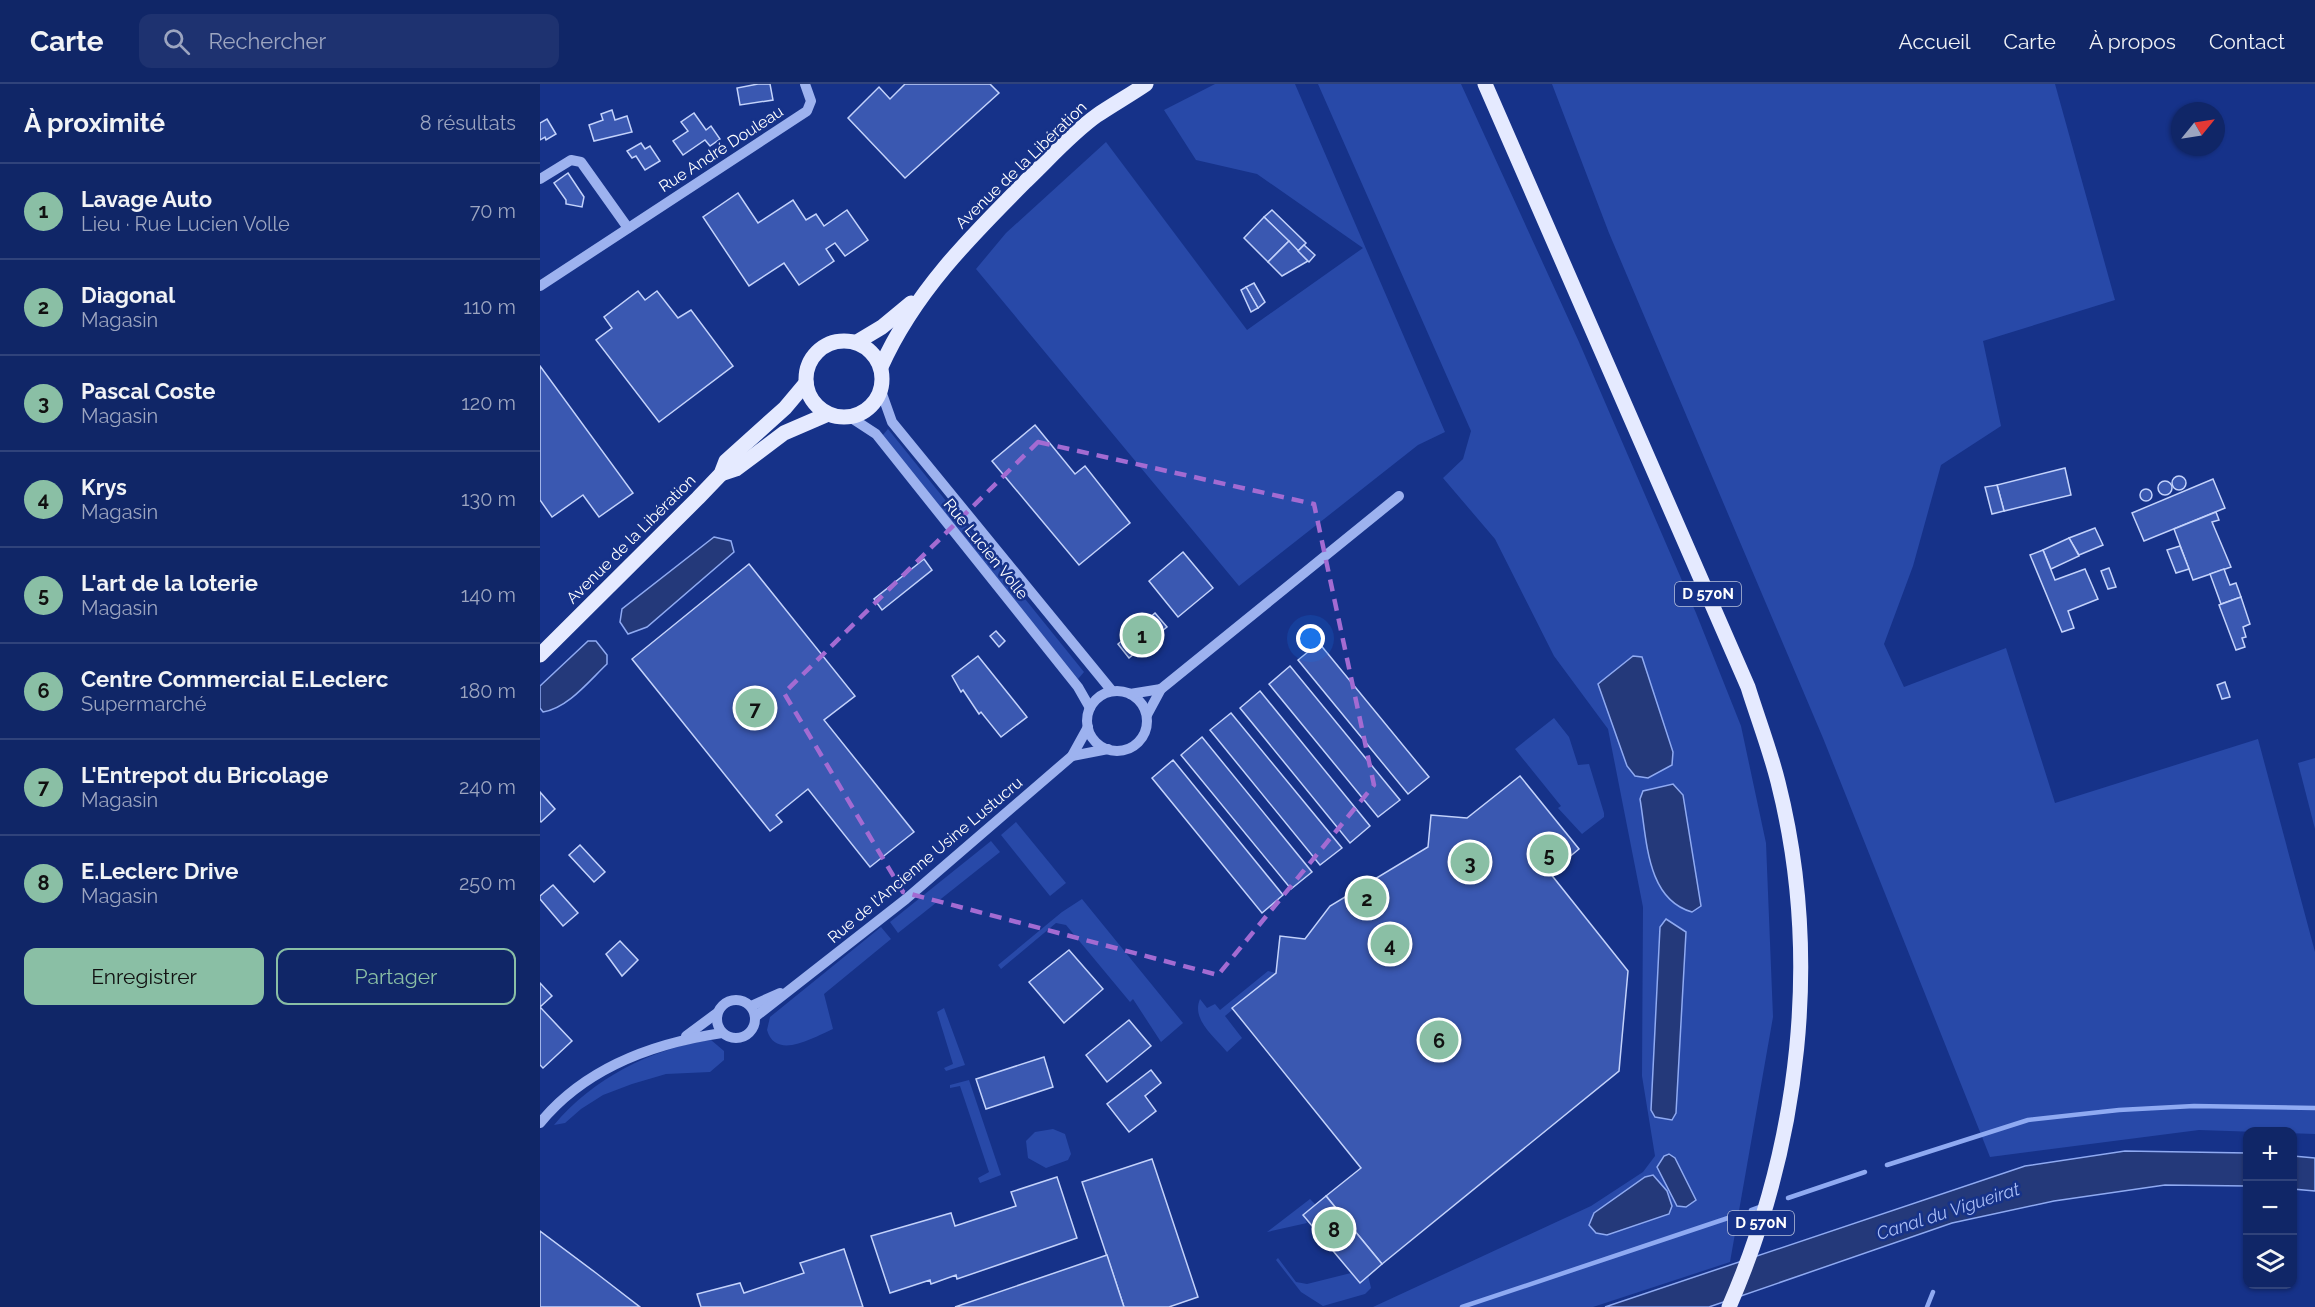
<!DOCTYPE html>
<html lang="fr">
<head>
<meta charset="utf-8">
<style>
	:root { --surface:#102667; --page:#1e3270; --text:#f1f3f6; --muted:#9ca5c0; --line:#30437b; --accent:#8abfa5 }
	body { margin:0; font-family:Raleway,sans-serif; background:var(--page); color:var(--text) }
	.controls { position:absolute; right:18px; bottom:18px; display:grid; overflow:hidden; border-radius:12px; box-shadow:0 2px 4px #0004 }
	.controls button { width:54px; height:54px; display:grid; place-items:center; padding:0; border:0; border-bottom:2px solid var(--line); background:var(--surface); color:var(--text); font:30px sans-serif }
	.compass { position:absolute; left:1631px; top:18px; width:54px; height:54px; border-radius:50%; background:var(--surface); box-shadow:0 2px 4px #0004; rotate:60deg }
	.you { position:absolute; left:771px; top:555px; width:21px; height:21px; margin:-15px; border:4px solid #fff; border-radius:50%; background:#1a73e8; box-shadow:0 0 0 9px #1a73e833 }
	.badge { display:grid; place-items:center; width:39px; height:39px; border-radius:50%; background:var(--accent); color:#111; font-size:20px; font-weight:700 }
	.pin { position:absolute; translate:-50% -50%; border:3px solid #fff; box-shadow:0 2px 6px #0006 }
	.list { margin:0; padding:0; list-style:none }
	h2 { display:flex; justify-content:space-between; align-items:center; height:78px; margin:0; padding:0 24px; font-size:26px }
	h2 small { font-size:20px; font-weight:400; color:var(--muted) }
	.list li { display:grid; grid-template-columns:39px 1fr auto; gap:18px; align-items:center; box-sizing:border-box; height:96px; padding:0 24px; border-top:2px solid var(--line) }
	.list b { display:block; font-size:22px; white-space:nowrap }
	.list p { margin:0; font-size:20px; white-space:nowrap; color:var(--muted) }
	.list em { font-size:20px; font-style:normal; color:var(--muted) }
	.actions { display:flex; gap:12px; padding:18px 24px }
	.actions a { flex:1; padding:14px 0; border:2px solid var(--accent); border-radius:12px; text-align:center; font-size:21px; color:var(--accent) }
	.actions .main { background:var(--accent); color:#111 }
	.icon { flex:none; width:33px; height:33px; fill:none; stroke:currentColor; stroke-width:2; stroke-linecap:round; stroke-linejoin:round }
	.map { position:relative; flex:none; width:1775px; height:1223px; overflow:hidden }
	header { display:flex; align-items:center; gap:36px; box-sizing:border-box; height:84px; padding:0 30px; background:var(--surface); border-bottom:2px solid var(--line) }
	header strong { font-size:28px }
	nav { display:flex; gap:33px; margin-inline-start:auto; font-size:21px }
	.search { width:420px; height:54px; background:var(--page); display:flex; align-items:center; gap:15px; box-sizing:border-box; padding:0 21px; border-radius:12px; color:var(--muted); font-size:22px }
	main { display:flex }
	aside { flex:1; background:var(--surface) }
	.map>svg:first-child { display:block }
	.green { fill:#2849a8; fill-rule:evenodd }
	.water { fill:#24397a; stroke:#8faaf2; stroke-width:1.5 }
	.lines { fill:none; stroke-linecap:round; stroke-linejoin:round }
	.stream { stroke:#8faaf2; stroke-width:4.5 }
	.building { fill:#3a58b1; stroke:#c3d2fb; stroke-width:1.5 }
	.minor { stroke:#9db2ef; stroke-width:10 }
	.major { stroke:#e5eaff; stroke-width:15 }
	.marked { fill:none; stroke:#a36bd2; stroke-width:4.5; stroke-dasharray:12 8; stroke-linejoin:round }
	.labels { text-anchor:middle; dominant-baseline:central; stroke-width:5; stroke-linejoin:round; paint-order:stroke }
	.shield { fill:#163289; stroke:#b9c2dc; stroke-width:1.5 }
	.shield-label { font-size:15px; font-weight:bold; fill:#fff }
	.street-label { font-size:16px; fill:#fff; stroke:#163289 }
	.water-label { font-size:18px; font-style:italic; fill:#a9bdf6; stroke:#163289 }
</style>
</head>
<body>
<header>
<strong>Carte</strong>
<div class="search"><svg class="icon" aria-label="search" viewBox="0 0 24 24"><circle cx="10" cy="10" r="6"/><path d="M15 15l6 6"/></svg>Rechercher</div>
<nav><a>Accueil</a><a>Carte</a><a>À propos</a><a>Contact</a></nav>
</header>
<main>
<aside>
<h2>À proximité<small>8 résultats</small></h2>
<ul class="list">
<li><span class="badge">1</span><div><b>Lavage Auto</b><p>Lieu · Rue Lucien Volle</p></div><em>70 m</em></li>
<li><span class="badge">2</span><div><b>Diagonal</b><p>Magasin</p></div><em>110 m</em></li>
<li><span class="badge">3</span><div><b>Pascal Coste</b><p>Magasin</p></div><em>120 m</em></li>
<li><span class="badge">4</span><div><b>Krys</b><p>Magasin</p></div><em>130 m</em></li>
<li><span class="badge">5</span><div><b>L'art de la loterie</b><p>Magasin</p></div><em>140 m</em></li>
<li><span class="badge">6</span><div><b>Centre Commercial E.Leclerc</b><p>Supermarché</p></div><em>180 m</em></li>
<li><span class="badge">7</span><div><b>L'Entrepot du Bricolage</b><p>Magasin</p></div><em>240 m</em></li>
<li><span class="badge">8</span><div><b>E.Leclerc Drive</b><p>Magasin</p></div><em>250 m</em></li>
</ul>
<div class="actions"><a class="main">Enregistrer</a><a>Partager</a></div>
</aside>
<div class="map">
<svg width="1775" height="1223" viewBox="0 0 1775 1223">
	<rect width="100%" height="100%" fill="#163289"/>
	<!-- green -->
	<g class="green">
		<polygon points="675,0 755,0 905,348 878,361 699,502 436,185 466,149 566,58 707,246 823,164 717,90 656,76 624,26"/>
		<path d="M 778,0 L 921,0 L 1039,258 L 1156,529 L 1201,642 L 1226,759 L 1233,933 L 1190,1178 L 1053,1223 L 833,1223 L 1051,1122 L 1103,1088 L 1115,1072 L 1102,992 L 1103,823 L 1068,645 L 1014,572 L 955,455 L 903,394 L 923,375 L 931,347 ZM 1126,835 L 1146,848 L 1136,1028 L 1132,1036 L 1115,1033 L 1111,1025 L 1120,843 Z"/>
		<polygon points="1012,0 1515,0 1575,216 1443,257 1461,342 1401,381 1373,482 1344,560 1364,603 1466,564 1515,719 1718,655 1775,868 1775,1050 1659,1046 1450,1073 1283,654 1069,149"/>
		<polygon points="348,345 544,588 538,595 342,352"/>
		<polygon points="1014,634 1029,653 1038,681 1049,680 1064,729 1064,733 1042,750 1018,724 1021,722 975,665"/>
		<polygon points="1775,674 1775,745 1758,679"/>
		<polygon points="476,738 526,799 510,812 461,751"/>
		<polygon points="451,757 460,768 358,849 350,838"/>
		<polygon points="542,815 643,939 621,958 593,915 590,918 526,841 516,839 461,885 458,881 522,828"/>
		<path d="M 341,843 L 351,855 L 284,910 L 293,945 C 274,953 236,977 227,946 L 230,933 Z"/>
		<path d="M 728,887 L 736,889 L 685,932 L 702,954 L 687,968 C 675,953 651,936 660,915 L 667,924 L 675,920 L 680,926 Z"/>
		<polygon points="404,924 425,981 406,987 404,984 413,980 397,928"/>
		<path d="M 171,956 L 184,967 L 184,976 L 170,988 L 126,990 L 92,1000 L 63,1011 L 41,1025 L 25,1039 L 14,1041 C 52,995 112,964 171,956 Z"/>
		<polygon points="429,996 461,1091 440,1099 438,1094 449,1088 420,1002 410,1004 410,1001"/>
		<polygon points="513,1045 525,1050 531,1070 528,1076 506,1084 488,1074 486,1057 495,1048"/>
		<polygon points="770,1115 776,1121 763,1131 767,1139 727,1148"/>
		<polygon points="738,1174 756,1198 767,1200 811,1189 820,1198 828,1191 831,1204 825,1210 783,1222 761,1208 736,1176"/>
	</g>
	<!-- water -->
	<g class="water">
		<polygon points="174,453 191,457 194,468 107,543 88,550 80,538 82,525"/>
		<path d="M 48,557 L 56,557 L 67,571 L 67,580 C 49,597 28,624 3,628 L 0,624 L 0,602 Z"/>
		<polygon points="1093,572 1102,573 1133,668 1132,681 1108,694 1095,692 1087,682 1058,600"/>
		<path d="M 1133,700 L 1143,711 L 1161,822 L 1152,828 C 1106,815 1107,755 1100,715 L 1103,707 Z"/>
		<polygon points="1126,835 1146,848 1136,1029 1132,1036 1115,1033 1111,1026 1120,843"/>
		<polygon points="1585,1067 1707,1069 1707,1102 1625,1101 1514,1117 1412,1139 1169,1223 1065,1223 1485,1082"/>
		<polygon points="1129,1070 1135,1074 1156,1116 1146,1123 1137,1122 1117,1083 1124,1072"/>
		<polygon points="1753,1072 1775,1074 1775,1107 1753,1105"/>
		<polygon points="1113,1091 1127,1107 1132,1122 1129,1130 1067,1151 1056,1149 1049,1141 1054,1129 1105,1093"/>
	</g>
	<g class="lines">
		<!-- stream -->
		<g class="stream">
			<polyline points="1347,1081 1488,1036 1579,1026 1654,1022 1775,1024"/>
			<polyline points="1248,1114 1325,1088"/>
			<polyline points="1211,1126 1222,1122"/>
			<polyline points="922,1223 1194,1132"/>
			<polyline points="1387,1223 1393,1208"/>
		</g>
	</g>
	<!-- building -->
	<g class="building">
		<polygon points="218,0 230,0 233,16 200,21 197,4"/>
		<polygon points="365,0 450,0 459,9 365,94 308,34 339,3 350,15"/>
		<polygon points="72,26 75,36 87,32 92,48 54,57 49,41 63,36 61,30"/>
		<polygon points="154,29 166,46 171,42 180,55 170,62 165,56 143,71 133,57 148,47 141,38"/>
		<polygon points="7,35 16,50 6,56 5,53 0,56 0,39"/>
		<polygon points="101,59 105,65 110,62 120,77 105,86 96,72 92,74 87,67"/>
		<polygon points="28,89 44,113 42,123 26,120 26,116 14,99"/>
		<polygon points="198,109 218,139 253,116 266,136 276,130 284,142 307,126 328,156 305,172 295,159 286,165 294,177 259,201 244,179 209,202 163,133"/>
		<polygon points="732,126 766,159 758,167 724,133"/>
		<polygon points="724,133 749,157 728,178 704,154"/>
		<polygon points="749,157 768,177 742,192 728,178"/>
		<polygon points="764,161 775,171 769,178 758,167"/>
		<polygon points="714,199 725,218 718,224 706,203"/>
		<polygon points="706,203 718,224 711,228 701,206"/>
		<polygon points="98,207 105,216 117,207 138,234 151,226 193,282 119,338 56,256 72,244 64,233"/>
		<polygon points="0,282 93,409 59,433 43,411 12,433 0,416"/>
		<polygon points="495,341 535,390 545,382 590,439 539,481 452,377"/>
		<polygon points="1525,384 1531,411 1464,427 1457,401"/>
		<circle cx="1639" cy="399" r="7"/>
		<polygon points="1673,395 1685,424 1604,457 1592,429"/>
		<circle cx="1625" cy="404" r="7"/>
		<polygon points="1457,401 1464,427 1452,430 1445,403"/>
		<circle cx="1606" cy="411" r="6"/>
		<polygon points="1676,428 1679,436 1672,438 1691,483 1653,496 1634,445"/>
		<polygon points="1555,444 1563,461 1539,471 1529,454"/>
		<polygon points="1529,454 1539,472 1511,485 1503,466"/>
		<polygon points="1640,462 1649,485 1636,489 1627,466"/>
		<polygon points="1503,466 1515,496 1545,485 1558,515 1528,527 1534,544 1522,548 1490,471"/>
		<polygon points="643,468 673,504 638,533 609,497"/>
		<polygon points="384,475 392,486 342,526 334,515"/>
		<polygon points="209,480 315,612 284,636 374,748 330,783 268,705 236,731 242,738 230,747 92,575"/>
		<polygon points="1569,484 1576,503 1568,505 1561,487"/>
		<polygon points="1684,485 1690,501 1696,499 1701,513 1681,520 1670,490"/>
		<polygon points="1701,513 1710,540 1703,543 1706,553 1702,554 1705,563 1696,566 1679,521"/>
		<polygon points="615,529 627,543 589,574 578,560"/>
		<polygon points="456,547 465,557 459,563 450,552"/>
		<polygon points="779,559 889,693 868,710 758,576"/>
		<polygon points="438,572 487,633 461,653 441,628 439,630 423,606 421,608 412,592"/>
		<polygon points="750,582 860,716 838,733 729,600"/>
		<polygon points="1685,598 1690,613 1682,615 1677,601"/>
		<polygon points="720,607 830,742 810,759 700,624"/>
		<polygon points="691,629 802,764 780,781 670,646"/>
		<polygon points="662,653 772,788 751,805 641,671"/>
		<polygon points="633,676 743,811 722,829 612,694"/>
		<polygon points="980,692 1039,765 1010,789 1088,887 1079,987 842,1180 786,1112 821,1084 692,924 736,889 740,852 765,855 790,822 888,763 891,731 927,734"/>
		<polygon points="0,708 15,725 1,738 0,737"/>
		<polygon points="40,761 65,788 54,798 29,771"/>
		<polygon points="13,801 38,829 23,842 0,815 0,812"/>
		<polygon points="80,857 98,876 82,892 66,870"/>
		<polygon points="529,866 563,905 524,939 489,898"/>
		<polygon points="0,899 12,912 0,923"/>
		<polygon points="0,923 32,957 3,984 0,981"/>
		<polygon points="589,936 611,962 567,998 546,971"/>
		<polygon points="504,973 513,1003 446,1025 436,995"/>
		<polygon points="611,986 621,999 605,1012 616,1027 589,1048 567,1020"/>
		<polygon points="612,1075 658,1213 629,1223 584,1223 542,1098"/>
		<polygon points="517,1093 537,1154 417,1195 416,1191 391,1200 390,1196 350,1209 331,1152 411,1129 415,1142 476,1122 471,1108"/>
		<polygon points="786,1112 842,1180 820,1199 763,1131"/>
		<polygon points="0,1147 56,1189 100,1223 0,1223"/>
		<polygon points="304,1165 323,1223 161,1223 157,1210 200,1199 204,1209 264,1189 260,1179"/>
		<polygon points="567,1171 584,1223 415,1223"/>
	</g>
	<g class="lines">
		<!-- minor -->
		<g class="minor">
			<polyline points="0,95 31,76 41,78 88,144"/>
			<polyline points="0,202 267,27 271,17 265,0"/>
			<polyline points="341,307 352,338 572,607"/>
			<polyline points="310,333 336,350 538,603 550,624"/>
			<circle cx="577" cy="637" r="30"/>
			<polyline points="590,610 621,605"/>
			<polyline points="607,631 621,605 859,412"/>
			<polyline points="532,672 568,665"/>
			<circle cx="196" cy="935" r="19"/>
			<polyline points="211,922 240,909"/>
			<polyline points="215,933 366,815 532,672 548,643"/>
			<polyline points="146,952 177,929"/>
			<path d="M 0,1039 C 45,984 114,959 182,949"/>
		</g>
		<!-- major -->
		<g class="major">
			<path d="M 945,0 L 1208,603 C 1218,635 1230,666 1238,698 C 1282,872 1260,1060 1189,1223"/>
			<circle cx="304" cy="295" r="38"/>
			<polyline points="317,258 342,243 371,219"/>
			<path d="M 341,283 C 374,209 430,153 486,97 C 509,75 531,50 556,32 C 572,21 590,11 606,0"/>
			<polyline points="181,390 196,385 244,349 288,330"/>
			<polyline points="0,571 158,414 181,390 186,377 245,324 266,299"/>
		</g>
	</g>
	<!-- marked area -->
	<path class="marked" d="M 498,358 L 774,420 L 834,701 L 678,891 L 363,808 L 244,609 Z"/>
	<g class="labels">
		<!-- shield labels -->
		<g class="shield">
			<rect x="1135" y="498" width="66" height="24" rx="4.5"/>
			<rect x="1188" y="1127" width="66" height="24" rx="4.5"/>
		</g>
		<g class="shield-label">
			<text x="1168" y="510">D 570N</text>
			<text x="1221" y="1139">D 570N</text>
		</g>
		<!-- street labels -->
		<g class="street-label">
			<text transform="translate(181 65) rotate(-33)">Rue André Douleau</text>
			<text transform="translate(481 81) rotate(-44)">Avenue de la Libération</text>
			<text transform="translate(91 455) rotate(-45)">Avenue de la Libération</text>
			<text transform="translate(446 465) rotate(51)">Rue Lucien Volle</text>
			<text transform="translate(385 776) rotate(-40)">Rue de l'Ancienne Usine Lustucru</text>
		</g>
		<!-- water labels -->
		<g class="water-label">
			<text transform="translate(1408 1127) rotate(-18)">Canal du Vigueirat</text>
		</g>
	</g>
</svg>
<div class="controls">
<button>+</button>
<button>−</button>
<button><svg class="icon" aria-label="layers" viewBox="0 0 24 24"><path d="M12 4l9 5-9 5-9-5zM3 14l9 5 9-5"/></svg></button>
</div>
<svg class="compass" viewBox="-18 -18 36 36"><path d="M0-13l5 13h-10z" fill="#e53935"/><path d="M0 13l5-13h-10z" fill="#9ca5c0"/></svg>
<div class="you"></div>
<div class="pin badge" style="left:602px;top:551px">1</div>
<div class="pin badge" style="left:827px;top:814px">2</div>
<div class="pin badge" style="left:930px;top:778px">3</div>
<div class="pin badge" style="left:850px;top:860px">4</div>
<div class="pin badge" style="left:1009px;top:770px">5</div>
<div class="pin badge" style="left:899px;top:956px">6</div>
<div class="pin badge" style="left:215px;top:624px">7</div>
<div class="pin badge" style="left:794px;top:1145px">8</div>
</div>
</main>
</body>
</html>
